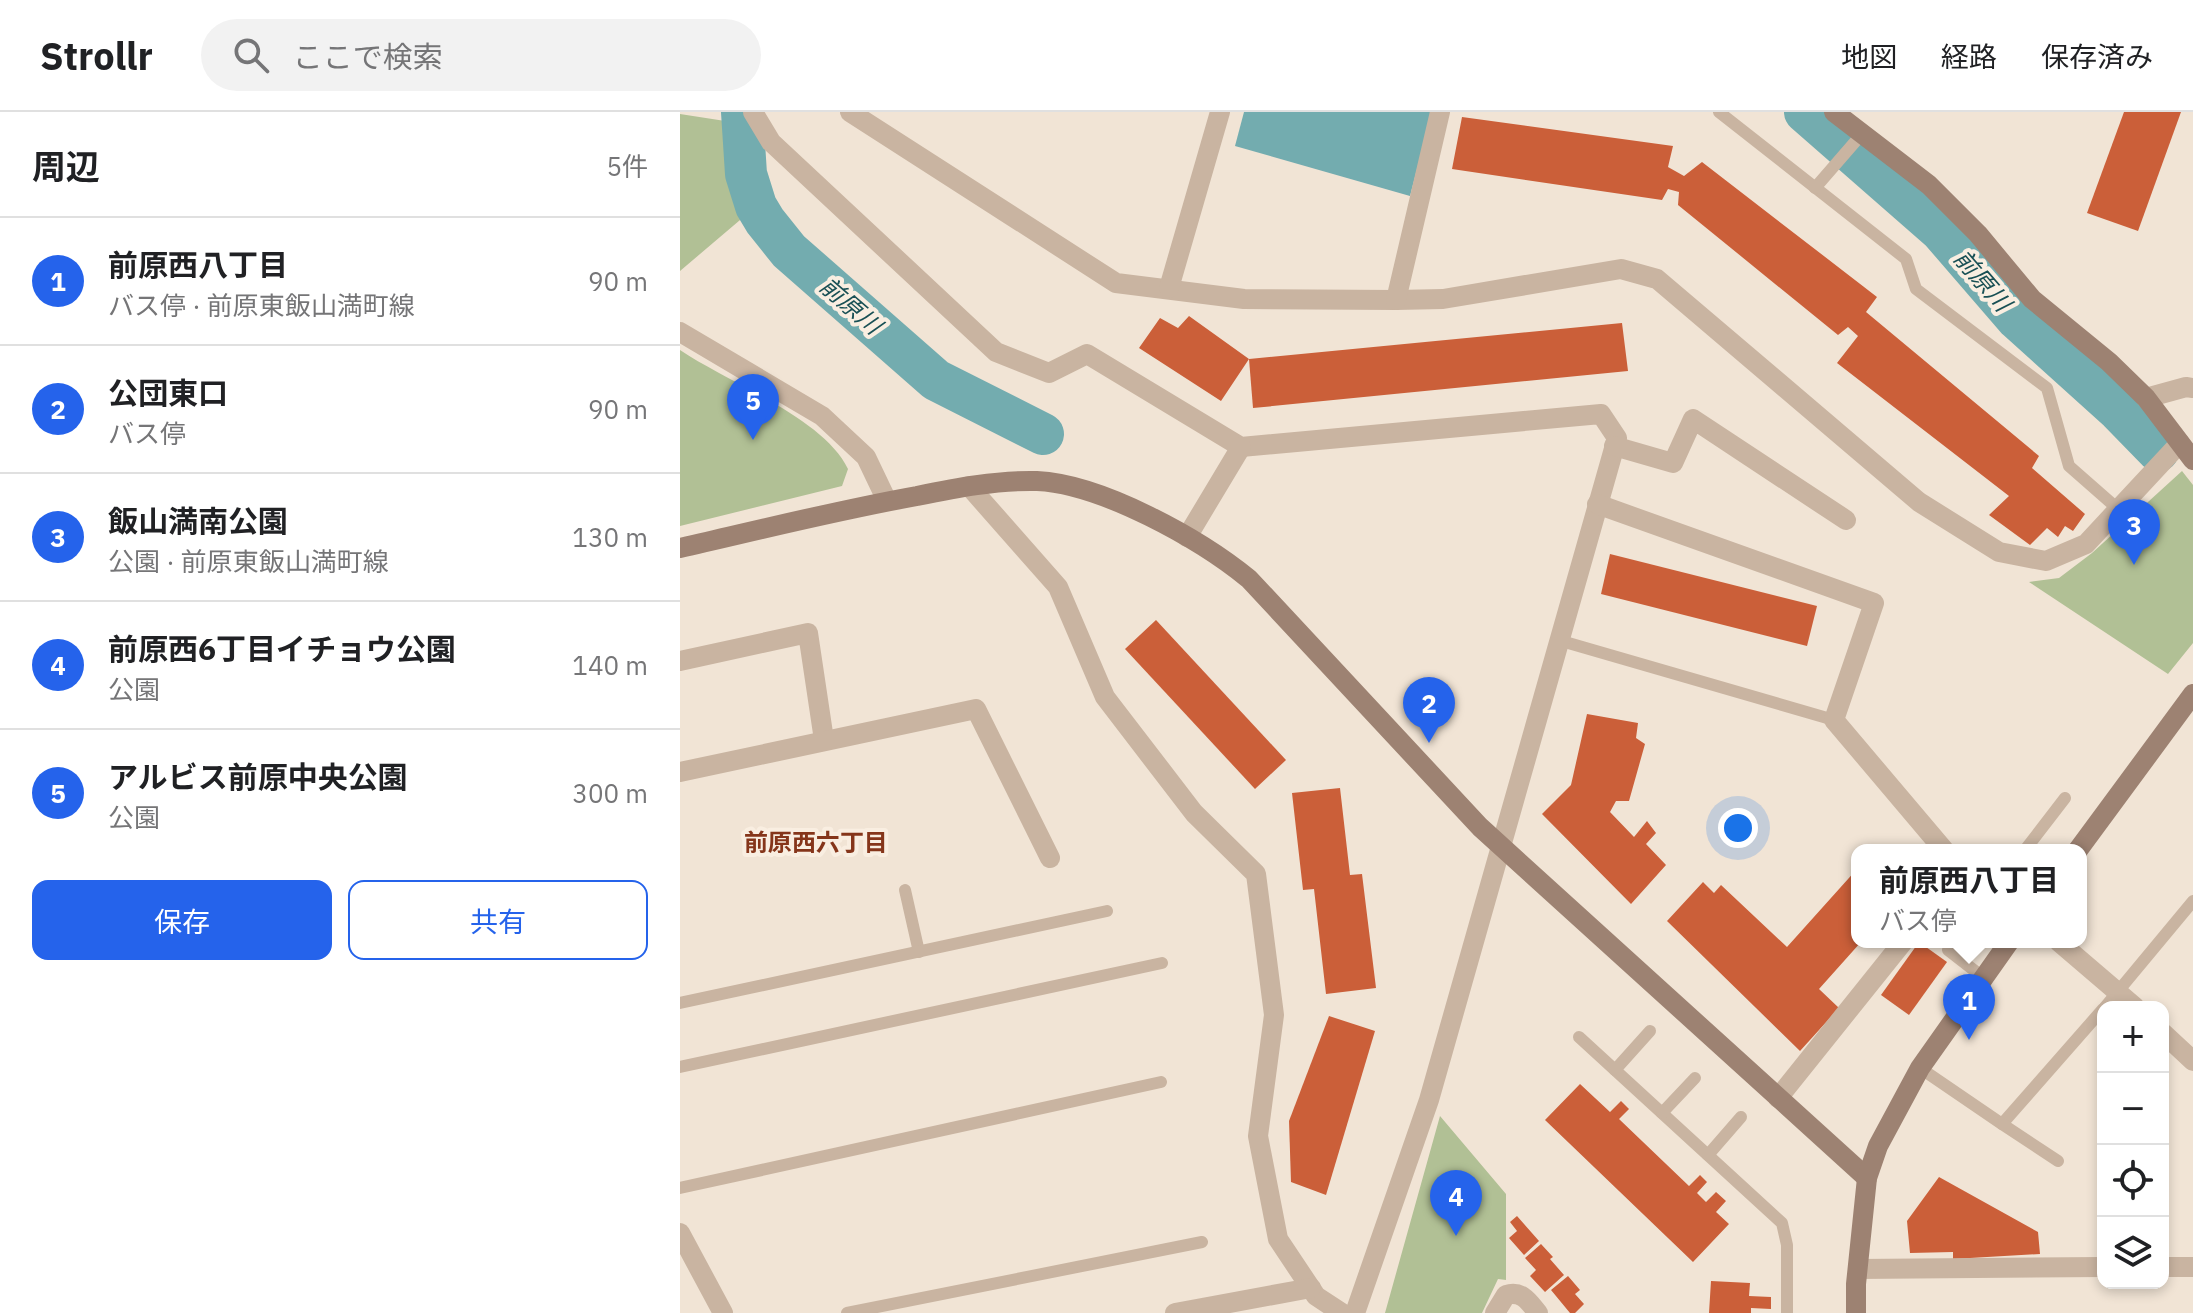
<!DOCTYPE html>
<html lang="ja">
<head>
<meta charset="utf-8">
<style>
	:root { --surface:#fff; --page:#f2f2f2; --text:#202124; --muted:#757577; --line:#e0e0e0; --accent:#2563eb }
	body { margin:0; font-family:"IBM Plex Sans","Noto Sans JP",sans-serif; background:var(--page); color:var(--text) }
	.controls { position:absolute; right:24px; bottom:24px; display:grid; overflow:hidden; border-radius:16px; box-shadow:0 4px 12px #0003 }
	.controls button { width:72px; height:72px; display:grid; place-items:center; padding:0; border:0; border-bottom:2px solid var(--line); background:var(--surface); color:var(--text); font:40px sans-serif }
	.you { position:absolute; left:1058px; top:716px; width:28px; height:28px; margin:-20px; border:6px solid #fff; border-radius:50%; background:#1a73e8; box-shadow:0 0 0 12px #1a73e833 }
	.badge { display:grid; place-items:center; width:52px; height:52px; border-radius:50%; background:var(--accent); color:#fff; font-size:26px; font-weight:700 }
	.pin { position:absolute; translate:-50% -66px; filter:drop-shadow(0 2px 4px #0008) }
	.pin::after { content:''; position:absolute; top:42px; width:28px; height:24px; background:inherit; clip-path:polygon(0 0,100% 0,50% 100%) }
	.popup { position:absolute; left:1171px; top:732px; width:236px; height:104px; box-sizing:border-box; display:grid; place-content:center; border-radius:16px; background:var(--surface); filter:drop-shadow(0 2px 6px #0005); font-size:26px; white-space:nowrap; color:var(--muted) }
	.popup b { font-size:30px; color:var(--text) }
	.popup::after { content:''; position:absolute; left:50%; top:100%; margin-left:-16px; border:16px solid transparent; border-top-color:var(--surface) }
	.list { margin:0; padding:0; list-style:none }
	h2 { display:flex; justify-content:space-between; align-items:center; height:104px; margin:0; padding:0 32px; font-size:34px }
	h2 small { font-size:26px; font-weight:400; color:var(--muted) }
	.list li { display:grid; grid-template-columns:52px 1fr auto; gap:24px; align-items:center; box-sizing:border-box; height:128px; padding:0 32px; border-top:2px solid var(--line) }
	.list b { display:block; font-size:30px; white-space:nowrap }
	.list p { margin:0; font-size:26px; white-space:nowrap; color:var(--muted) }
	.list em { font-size:26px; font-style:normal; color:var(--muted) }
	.actions { display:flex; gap:16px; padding:24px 32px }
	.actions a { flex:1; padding:18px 0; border:2px solid var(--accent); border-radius:16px; text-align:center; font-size:28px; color:var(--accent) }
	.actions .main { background:var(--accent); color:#fff }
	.icon { flex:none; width:44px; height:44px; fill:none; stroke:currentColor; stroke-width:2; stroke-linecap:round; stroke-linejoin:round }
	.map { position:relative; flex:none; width:1513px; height:1201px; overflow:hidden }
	header { display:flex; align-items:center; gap:48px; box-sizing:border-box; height:112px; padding:0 40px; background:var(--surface); border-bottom:2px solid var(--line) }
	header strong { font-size:38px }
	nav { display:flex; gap:44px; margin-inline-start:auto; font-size:28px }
	.search { width:560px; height:72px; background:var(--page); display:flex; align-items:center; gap:20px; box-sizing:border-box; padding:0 28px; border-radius:44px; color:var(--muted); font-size:30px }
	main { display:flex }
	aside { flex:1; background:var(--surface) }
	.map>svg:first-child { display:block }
	.green { fill:#b1c095 }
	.water { fill:#73acaf }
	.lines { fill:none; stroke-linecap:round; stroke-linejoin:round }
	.river { stroke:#73acaf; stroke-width:42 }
	.building { fill:#cb5f39 }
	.lane { stroke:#c9b4a1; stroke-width:12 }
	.street { stroke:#c9b4a1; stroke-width:20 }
	.secondary { stroke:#9d8272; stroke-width:20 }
	.labels { text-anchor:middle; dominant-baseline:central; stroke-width:8; stroke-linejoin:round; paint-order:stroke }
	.water-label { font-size:24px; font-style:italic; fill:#195055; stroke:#f9eee1 }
	.neighbourhood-label { font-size:24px; font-weight:bold; fill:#85351a; stroke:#f9eee1 }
</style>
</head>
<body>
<header>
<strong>Strollr</strong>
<div class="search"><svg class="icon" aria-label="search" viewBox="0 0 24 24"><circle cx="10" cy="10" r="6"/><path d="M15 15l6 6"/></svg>ここで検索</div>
<nav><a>地図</a><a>経路</a><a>保存済み</a></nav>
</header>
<main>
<aside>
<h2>周辺<small>5件</small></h2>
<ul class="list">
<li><span class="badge">1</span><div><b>前原西八丁目</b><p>バス停 · 前原東飯山満町線</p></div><em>90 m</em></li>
<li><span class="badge">2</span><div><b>公団東口</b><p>バス停</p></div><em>90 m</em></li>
<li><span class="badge">3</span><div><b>飯山満南公園</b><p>公園 · 前原東飯山満町線</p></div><em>130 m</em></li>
<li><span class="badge">4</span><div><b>前原西6丁目イチョウ公園</b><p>公園</p></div><em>140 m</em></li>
<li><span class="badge">5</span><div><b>アルビス前原中央公園</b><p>公園</p></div><em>300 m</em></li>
</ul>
<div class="actions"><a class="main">保存</a><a>共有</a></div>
</aside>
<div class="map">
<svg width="1513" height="1201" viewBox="0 0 1513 1201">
	<rect width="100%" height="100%" fill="#f1e4d5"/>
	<!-- green -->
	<g class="green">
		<polygon points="0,2 58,11 61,63 73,97 0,159"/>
		<path d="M 0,238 C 47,270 144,306 168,357 L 162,374 L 0,414 Z"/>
		<polygon points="1502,359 1513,373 1513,531 1488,562 1349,470 1379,466 1412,441"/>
		<polygon points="760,1004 826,1082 826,1168 818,1167 802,1201 705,1201"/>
	</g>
	<!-- water -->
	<polygon class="water" points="564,0 752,0 730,84 555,34"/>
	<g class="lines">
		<!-- river -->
		<g class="river">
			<polyline points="62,0 66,62 76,94 85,109 109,139 256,268 363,322"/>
			<polyline points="1125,0 1261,119 1337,207 1439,299 1478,339"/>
		</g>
	</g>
	<!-- building -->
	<g class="building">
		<polygon points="1444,0 1501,0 1458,119 1407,101"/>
		<polygon points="782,5 993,34 988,55 1004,64 1022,50 1197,185 1186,200 1359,344 1352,356 1405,402 1393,419 1385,414 1378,425 1367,416 1350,433 1309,403 1329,384 1157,251 1178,224 1168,215 1158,223 998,93 999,80 988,77 982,88 772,57"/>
		<polygon points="509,204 569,247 541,289 459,236 480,206 498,216"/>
		<polygon points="942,211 948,259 573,296 569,247"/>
		<polygon points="930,442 1137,494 1127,534 921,482"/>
		<polygon points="476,508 606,648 575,677 445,537"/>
		<polygon points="907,602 958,611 956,626 965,632 949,689 936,689 930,700 954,725 967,709 976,721 966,732 986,753 951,792 862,702 891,673"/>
		<polygon points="660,676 670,763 682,762 696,876 646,882 634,777 623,778 612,681"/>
		<polygon points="1177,757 1177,830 1181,830 1139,877 1159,896 1120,939 987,809 1023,770 1034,781 1041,773 1107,835"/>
		<polygon points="1239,830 1267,850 1229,903 1201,883"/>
		<polygon points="649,904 695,919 646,1083 611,1070 609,1009"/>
		<polygon points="900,972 930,1000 941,989 949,997 939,1007 1009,1074 1020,1063 1027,1070 1017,1081 1026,1090 1036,1080 1046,1089 1036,1100 1049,1112 1013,1150 865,1008"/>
		<polygon points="1259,1065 1358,1120 1360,1142 1273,1147 1273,1140 1230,1141 1227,1109"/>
		<polygon points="837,1104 859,1129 844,1143 829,1126 837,1119 830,1110"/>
		<polygon points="861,1132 873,1145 870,1147 884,1163 865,1180 850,1164 856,1158 845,1146"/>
		<polygon points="888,1164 900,1178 895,1182 904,1192 895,1201 890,1201 871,1178"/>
		<polygon points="1031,1169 1070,1171 1069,1184 1091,1185 1091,1197 1071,1196 1071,1201 1029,1201"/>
	</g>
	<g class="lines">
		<!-- lane -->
		<g class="lane">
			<polyline points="1039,0 1226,147 1236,177 1367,276 1389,354 1438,397"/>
			<polyline points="1135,76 1181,23"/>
			<polyline points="878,528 1154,608"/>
			<polyline points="1345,738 1385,686"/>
			<polyline points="225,778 239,840"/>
			<polyline points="1274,830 1268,838 1304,866"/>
			<polyline points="0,891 427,799"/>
			<polyline points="1425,895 1513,789"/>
			<polyline points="899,925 1102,1111 1107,1133 1107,1201"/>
			<polyline points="0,955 482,851"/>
			<polyline points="1240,956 1322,1012 1423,897"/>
			<polyline points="935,958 970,919"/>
			<polyline points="982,1001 1015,966"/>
			<polyline points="1322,1012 1378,1049"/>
			<polyline points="1028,1043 1061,1005"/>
			<polyline points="0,1076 481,970"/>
			<polyline points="167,1201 522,1130"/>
		</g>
		<!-- street -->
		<g class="street">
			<polyline points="73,0 91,30 316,240 369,261 407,242 561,335 921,302 937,326 749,988 675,1201"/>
			<polyline points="170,0 436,171 564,187 716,188 763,187 941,157 977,167 1239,390 1319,440 1366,449 1406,432 1500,331"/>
			<polyline points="489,176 540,0"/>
			<polyline points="716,188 760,0"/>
			<polyline points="0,220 142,304 186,345 207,389"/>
			<polyline points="1466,286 1506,275 1513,276"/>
			<polyline points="934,334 993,351 1013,307 1166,408"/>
			<polyline points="289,374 378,475 425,585 514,701 576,762 594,903 578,1024 598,1127 636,1184 662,1201"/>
			<polyline points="917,392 1194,491 1154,608 1264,738"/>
			<polyline points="507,425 561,335"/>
			<polyline points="0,549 128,521 144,628"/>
			<polyline points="0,660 296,597 370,746"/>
			<polyline points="1379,830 1455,895"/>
			<polyline points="1483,921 1513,949"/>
			<polyline points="1098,986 1223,830"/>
			<polyline points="0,1121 43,1201"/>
			<polyline points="1483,1155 1513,1155"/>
			<polyline points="1178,1157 1423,1155"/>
			<polyline points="495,1201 631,1176"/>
			<path d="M 815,1201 L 826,1183 C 842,1178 849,1190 858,1201"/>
		</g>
		<!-- secondary -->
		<g class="secondary">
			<polyline points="1154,0 1249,73 1298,122 1352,187 1429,250 1466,286 1513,348"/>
			<path d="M 0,436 C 79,418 158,398 237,384 C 276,376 317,368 357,369 C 422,372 520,427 569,467 L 800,715 L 1187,1066"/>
			<polyline points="1398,738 1513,582"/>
			<polyline points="1176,1201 1176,1172 1187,1066 1198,1034 1240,956 1329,830"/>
		</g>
	</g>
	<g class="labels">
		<!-- water labels -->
		<g class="water-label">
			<text transform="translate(1303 168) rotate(49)">前原川</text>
			<text transform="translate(171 193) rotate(41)">前原川</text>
		</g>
		<!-- neighbourhood labels -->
		<g class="neighbourhood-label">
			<text x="136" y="730">前原西六丁目</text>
		</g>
	</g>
</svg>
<div class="controls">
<button>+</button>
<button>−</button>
<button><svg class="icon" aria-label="locate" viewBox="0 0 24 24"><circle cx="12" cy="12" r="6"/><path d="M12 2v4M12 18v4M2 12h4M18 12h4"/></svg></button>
<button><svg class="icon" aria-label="layers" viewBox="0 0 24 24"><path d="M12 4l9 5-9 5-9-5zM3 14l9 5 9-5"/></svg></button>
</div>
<div class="you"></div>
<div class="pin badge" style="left:1289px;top:928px">1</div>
<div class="popup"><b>前原西八丁目</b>バス停</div>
<div class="pin badge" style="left:749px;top:631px">2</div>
<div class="pin badge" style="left:1454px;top:453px">3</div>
<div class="pin badge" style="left:776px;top:1124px">4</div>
<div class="pin badge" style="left:73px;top:328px">5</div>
</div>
</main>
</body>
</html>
